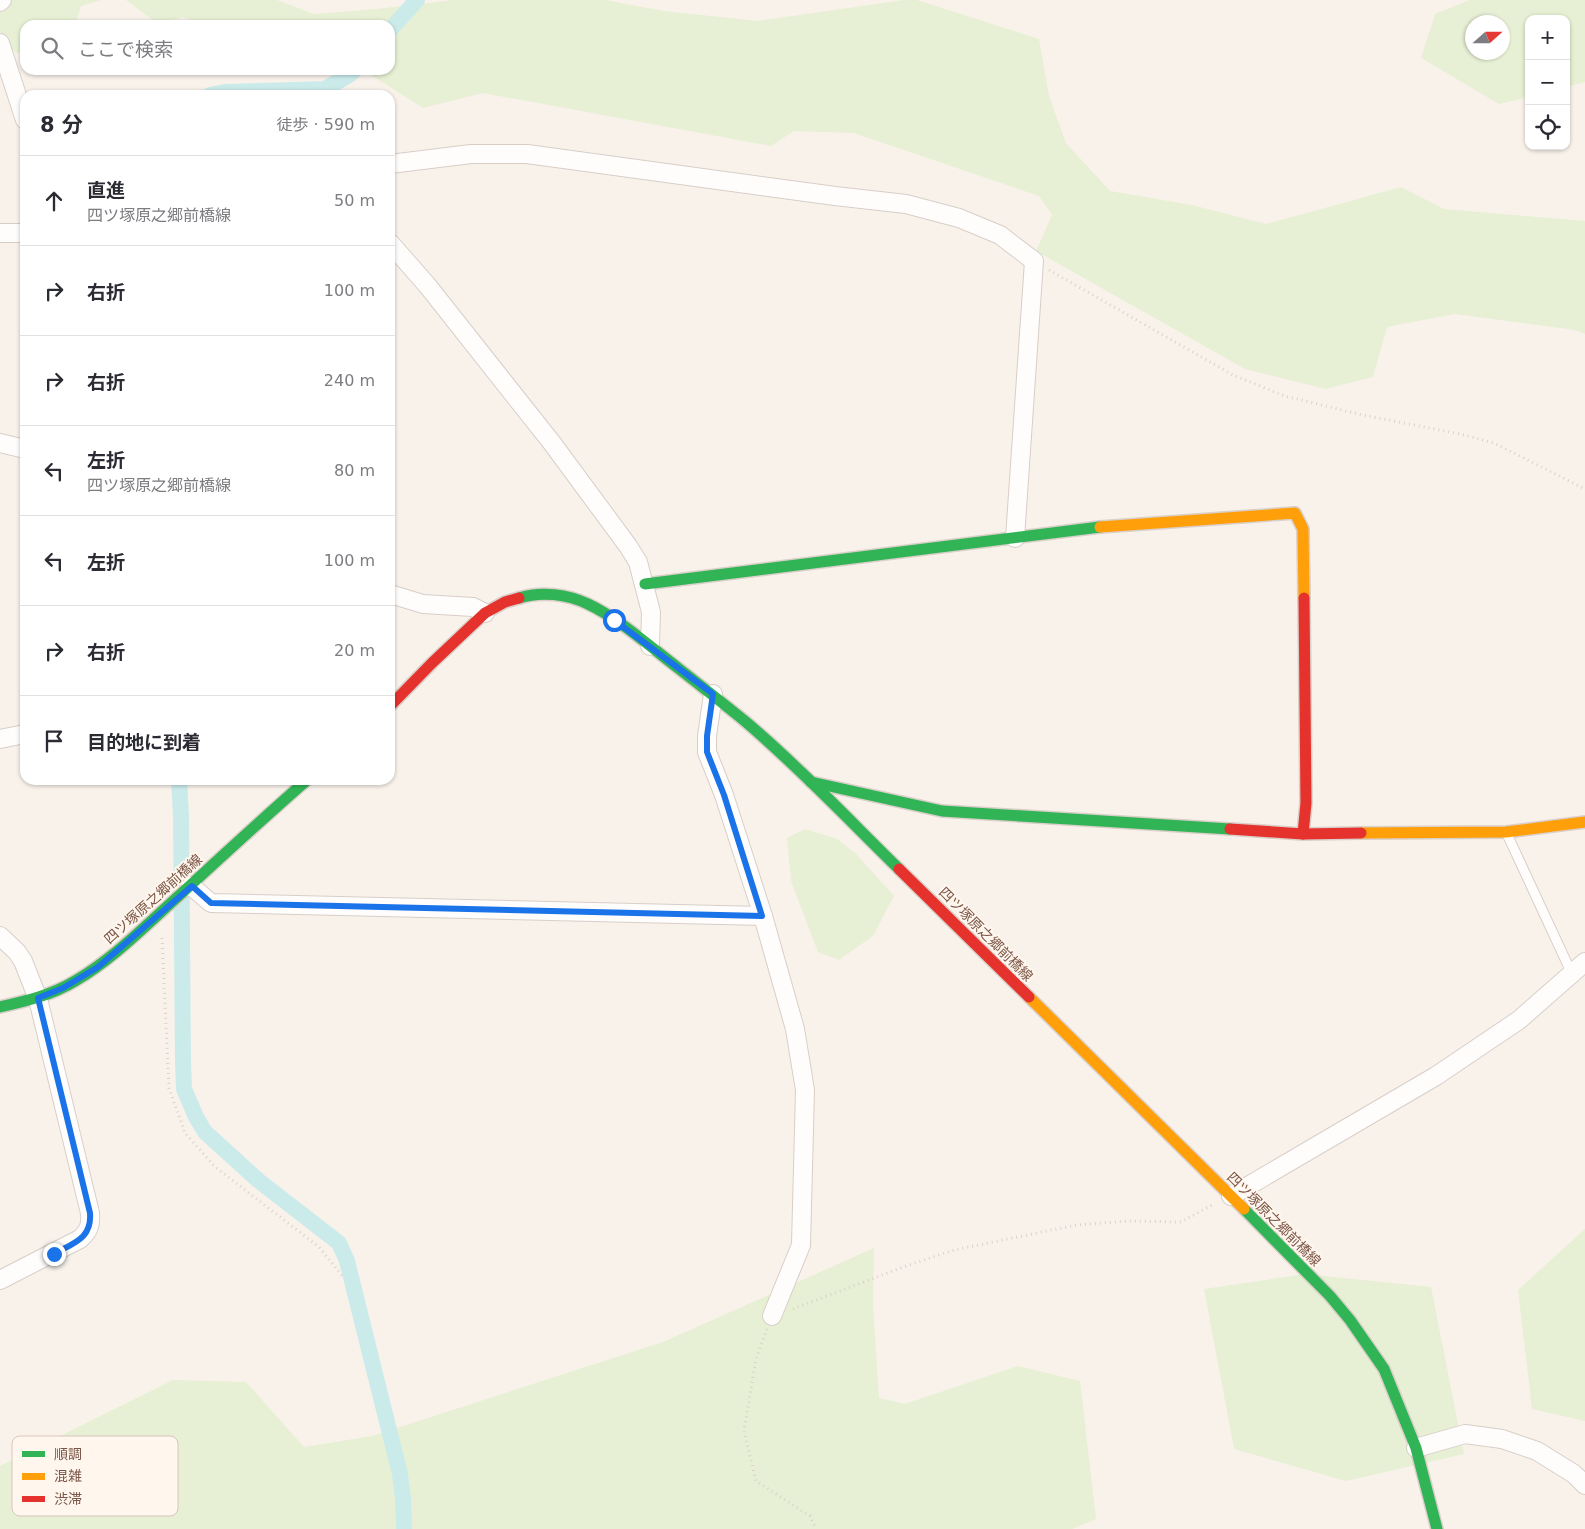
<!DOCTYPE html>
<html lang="ja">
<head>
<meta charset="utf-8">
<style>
	:root { --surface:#fff; --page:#f7f7f7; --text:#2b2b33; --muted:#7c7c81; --line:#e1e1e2 }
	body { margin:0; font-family:"DejaVu Sans","Noto Sans JP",sans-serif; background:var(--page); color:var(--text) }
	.controls { position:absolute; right:15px; top:15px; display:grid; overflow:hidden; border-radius:10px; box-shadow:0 1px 4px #0004 }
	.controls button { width:45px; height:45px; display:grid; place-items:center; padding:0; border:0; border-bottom:1px solid var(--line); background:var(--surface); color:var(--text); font:25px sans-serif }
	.compass { position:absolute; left:1465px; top:15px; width:45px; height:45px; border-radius:50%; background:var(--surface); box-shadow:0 1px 4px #0004; rotate:69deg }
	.stop { position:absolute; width:15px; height:15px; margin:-11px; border:4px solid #1a73e8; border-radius:50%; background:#fff }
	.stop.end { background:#1a73e8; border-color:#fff; box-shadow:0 1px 5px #0008 }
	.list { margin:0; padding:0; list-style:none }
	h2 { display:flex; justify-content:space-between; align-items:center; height:65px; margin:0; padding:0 20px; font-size:21px }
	h2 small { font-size:16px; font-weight:400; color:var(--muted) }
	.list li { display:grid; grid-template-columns:32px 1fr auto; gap:15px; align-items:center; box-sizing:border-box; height:90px; padding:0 20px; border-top:1px solid var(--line) }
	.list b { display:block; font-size:19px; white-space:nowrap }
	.list p { margin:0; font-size:16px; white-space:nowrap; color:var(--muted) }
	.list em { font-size:16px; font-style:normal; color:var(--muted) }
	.icon { flex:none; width:28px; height:28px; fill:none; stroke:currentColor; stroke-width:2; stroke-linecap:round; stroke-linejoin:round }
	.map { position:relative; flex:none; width:1585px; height:1529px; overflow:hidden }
	.search { position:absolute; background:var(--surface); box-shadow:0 1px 4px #0004; left:20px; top:20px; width:375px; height:55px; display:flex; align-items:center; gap:12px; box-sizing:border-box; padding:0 18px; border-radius:15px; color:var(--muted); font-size:19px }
	.panel { position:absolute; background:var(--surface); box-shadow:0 1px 4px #0004; left:20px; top:90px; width:375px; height:695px; border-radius:15px }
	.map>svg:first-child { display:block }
	.green { fill:#e7f0d4; fill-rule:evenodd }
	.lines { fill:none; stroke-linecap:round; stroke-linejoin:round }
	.canal { stroke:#cbebeb; stroke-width:16 }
	.lane-casing { stroke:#d8cec8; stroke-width:11 }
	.street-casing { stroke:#d8cec8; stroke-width:20 }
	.fast-casing { stroke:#dacfc9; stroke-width:14 }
	.slow-casing { stroke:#dacfc9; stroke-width:14 }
	.jam-casing { stroke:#dacfc9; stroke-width:14 }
	.path { stroke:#dcd0cc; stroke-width:3; stroke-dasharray:1 4; stroke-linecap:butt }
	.lane { stroke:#fefdfc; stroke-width:9 }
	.street { stroke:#fefdfc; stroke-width:18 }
	.fast { stroke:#30b455; stroke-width:11 }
	.slow { stroke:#ff9f0a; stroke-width:11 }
	.jam { stroke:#e5322d; stroke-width:11 }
	.route { stroke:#1a73e8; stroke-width:6 }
	.labels { text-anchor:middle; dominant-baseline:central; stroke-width:4; stroke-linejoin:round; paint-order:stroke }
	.street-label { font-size:14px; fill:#7b5547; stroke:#fff7ee }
	.key { fill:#fff7ee; stroke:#d7c6bc; stroke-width:1 }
	.key-label { font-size:14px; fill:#7b5547 }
</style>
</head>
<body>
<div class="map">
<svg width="1585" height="1529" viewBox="0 0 1585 1529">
	<rect width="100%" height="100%" fill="#f9f2eb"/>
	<!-- green -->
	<g class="green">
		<polygon points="0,0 102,0 81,6 75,25 25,25 25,51 17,53 0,40"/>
		<polygon points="126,0 277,0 314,14 376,9 453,0 605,0 664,11 757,21 904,0 917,0 1039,39 1049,96 1066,143 1110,191 1192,205 1266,224 1401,187 1444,209 1585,221 1585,334 1575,330 1455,314 1387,327 1373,377 1326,389 1245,369 1036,251 1052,215 1039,196 854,133 794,131 771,146 483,93 423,108 363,70 390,70 390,25 204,25 183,17 158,24"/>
		<path d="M 1469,0 L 1585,0 L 1585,82 L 1566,87 L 1566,19 L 1529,19 L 1529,97 L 1499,104 L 1421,58 L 1435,14 ZM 1472,22 L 1502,22 L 1502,52 L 1472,52 Z"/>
		<polygon points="805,829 837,839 856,854 894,896 873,936 839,960 818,952 791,881 787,838"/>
		<polygon points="1585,1229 1585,1421 1532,1409 1518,1290"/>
		<polygon points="874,1248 873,1305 879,1398 905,1404 1018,1366 1080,1381 1096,1519 1072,1529 0,1529 0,1466 173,1380 246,1382 304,1447 372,1436 663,1342"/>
		<polygon points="1305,1274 1431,1287 1464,1454 1346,1481 1234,1449 1204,1289"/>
	</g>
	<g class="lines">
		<!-- canal -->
		<g class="canal">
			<polyline points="390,30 417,0"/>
			<polyline points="210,95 225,92 325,89 349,75 355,70"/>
			<polyline points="179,780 181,816 183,1061 184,1089 196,1117 205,1132 259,1181 339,1243 347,1261 400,1474 403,1498 404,1529"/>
		</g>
		<!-- lane casing -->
		<g class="lane-casing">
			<polyline id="lane" points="1507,834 1572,974"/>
		</g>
		<!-- street casing -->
		<g class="street-casing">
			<g id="street">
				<polyline points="0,2 2,0"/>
				<polyline points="0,43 25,120"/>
				<polyline points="390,164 471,154 527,154 835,196 906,204 959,218 1000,235 1034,261 1015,538"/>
				<polyline points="0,233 25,233"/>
				<polyline points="390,243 427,285 552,443 628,546 638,562 651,612 650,646"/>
				<polyline points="0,443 25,449"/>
				<polyline points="390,594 423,604 473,607 485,613"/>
				<polyline points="713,694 707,736 707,752 724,795 763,916 795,1029 805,1090 801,1245 772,1316"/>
				<polyline points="0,739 25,734"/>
				<polyline points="191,886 211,903 763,916"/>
				<path d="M 0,936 L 17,952 L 23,961 L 38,999 L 90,1213 C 91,1225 89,1231 80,1239 L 0,1280"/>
				<polyline points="1231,1196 1436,1076 1519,1020 1585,962"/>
				<polyline points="1416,1448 1465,1434 1502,1439 1537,1451 1574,1474 1585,1485"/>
			</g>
		</g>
		<!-- fast casing -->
		<g class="fast-casing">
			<g id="fast">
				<polyline points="645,584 1100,527"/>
				<path d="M 519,598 C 541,591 567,594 588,604 C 618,618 652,648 678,668 C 701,686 724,704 746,722 C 800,768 849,820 899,869"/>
				<polyline points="811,782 942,811 1230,829"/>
				<path d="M 0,1007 C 26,1001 52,995 75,981 C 111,960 141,930 172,902 C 217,861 261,820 307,780"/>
				<polyline points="1244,1209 1330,1296 1350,1320 1384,1369 1416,1448 1437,1529"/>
			</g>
		</g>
		<!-- slow casing -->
		<g class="slow-casing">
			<g id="slow">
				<polyline points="1100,527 1295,513 1303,529 1304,598"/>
				<polyline points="1361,833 1506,832 1585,822"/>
				<polyline points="1029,997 1244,1209"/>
			</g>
		</g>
		<!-- jam casing -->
		<g class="jam-casing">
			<g id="jam">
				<polyline points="390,706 432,663 485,613 505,602 519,598"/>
				<polyline points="1230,829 1303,834 1361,833"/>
				<polyline points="1303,834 1306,803 1304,598"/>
				<polyline points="899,869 1029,997"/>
			</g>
		</g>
		<!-- path -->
		<g class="path">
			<polyline points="1049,270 1233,375 1285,396 1358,414 1460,434 1494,443 1585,489"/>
			<polyline points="162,938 169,1088 185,1133 214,1166 319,1247 344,1278"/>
			<polyline points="793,1309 903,1267 954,1250 1076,1225 1129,1221 1181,1222 1212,1205"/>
			<polyline points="767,1329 756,1359 744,1431 756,1481 810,1516 816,1529"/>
		</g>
		<!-- lane -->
		<use href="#lane" class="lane"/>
		<!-- street -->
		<use href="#street" class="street"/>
		<!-- fast -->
		<use href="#fast" class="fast"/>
		<!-- slow -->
		<use href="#slow" class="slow"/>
		<!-- jam -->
		<use href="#jam" class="jam"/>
	</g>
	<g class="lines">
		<!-- route -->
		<path class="route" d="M 54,1254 C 73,1243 92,1239 90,1213 L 38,998 L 63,988 L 98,967 L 192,886 L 211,903 L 762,916 L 724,795 L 707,752 L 707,736 L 713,694 L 614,620"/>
	</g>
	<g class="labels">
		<!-- street labels -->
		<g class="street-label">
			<text transform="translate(153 899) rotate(-42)">四ツ塚原之郷前橋線</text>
			<text transform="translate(986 934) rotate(45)">四ツ塚原之郷前橋線</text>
			<text transform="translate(1274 1219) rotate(45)">四ツ塚原之郷前橋線</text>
		</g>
	</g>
	<!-- legend -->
	<rect x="12" y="1436" width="166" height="80" rx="8" class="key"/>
	<rect x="22" y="1451" width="23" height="6" fill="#30b455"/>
	<rect x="22" y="1473" width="23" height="7" fill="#ff9f0a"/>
	<rect x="22" y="1496" width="23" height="6" fill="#e5322d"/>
	<g class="key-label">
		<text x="54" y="1459">順調</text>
		<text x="54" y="1481">混雑</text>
		<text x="54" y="1504">渋滞</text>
	</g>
</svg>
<div class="controls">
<button>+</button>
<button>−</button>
<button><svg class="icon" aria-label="locate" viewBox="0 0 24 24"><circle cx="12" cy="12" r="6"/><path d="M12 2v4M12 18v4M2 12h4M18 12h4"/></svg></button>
</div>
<svg class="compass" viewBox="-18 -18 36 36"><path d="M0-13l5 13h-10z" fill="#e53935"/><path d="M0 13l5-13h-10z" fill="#7c7c81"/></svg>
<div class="stop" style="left:614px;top:620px"></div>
<div class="stop end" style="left:54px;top:1254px"></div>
<div class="search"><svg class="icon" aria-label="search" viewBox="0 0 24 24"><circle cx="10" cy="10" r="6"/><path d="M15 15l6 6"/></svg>ここで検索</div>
<section class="panel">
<h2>8 分<small>徒歩 · 590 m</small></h2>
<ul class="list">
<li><svg class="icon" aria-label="ahead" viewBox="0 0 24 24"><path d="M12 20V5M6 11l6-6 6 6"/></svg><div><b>直進</b><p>四ツ塚原之郷前橋線</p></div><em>50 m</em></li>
<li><svg class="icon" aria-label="right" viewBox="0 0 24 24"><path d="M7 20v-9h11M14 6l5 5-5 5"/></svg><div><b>右折</b></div><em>100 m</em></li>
<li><svg class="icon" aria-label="right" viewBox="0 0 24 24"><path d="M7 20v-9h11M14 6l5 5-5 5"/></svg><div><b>右折</b></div><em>240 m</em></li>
<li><svg class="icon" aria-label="left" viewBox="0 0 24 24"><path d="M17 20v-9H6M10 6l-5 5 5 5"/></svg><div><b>左折</b><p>四ツ塚原之郷前橋線</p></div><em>80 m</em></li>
<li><svg class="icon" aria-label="left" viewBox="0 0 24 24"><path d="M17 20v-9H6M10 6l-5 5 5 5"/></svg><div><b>左折</b></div><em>100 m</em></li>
<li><svg class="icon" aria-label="right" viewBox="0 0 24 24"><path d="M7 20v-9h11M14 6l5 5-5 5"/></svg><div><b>右折</b></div><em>20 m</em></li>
<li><svg class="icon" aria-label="arrive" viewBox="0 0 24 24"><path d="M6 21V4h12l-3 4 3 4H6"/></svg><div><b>目的地に到着</b></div></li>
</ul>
</section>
</div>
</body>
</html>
